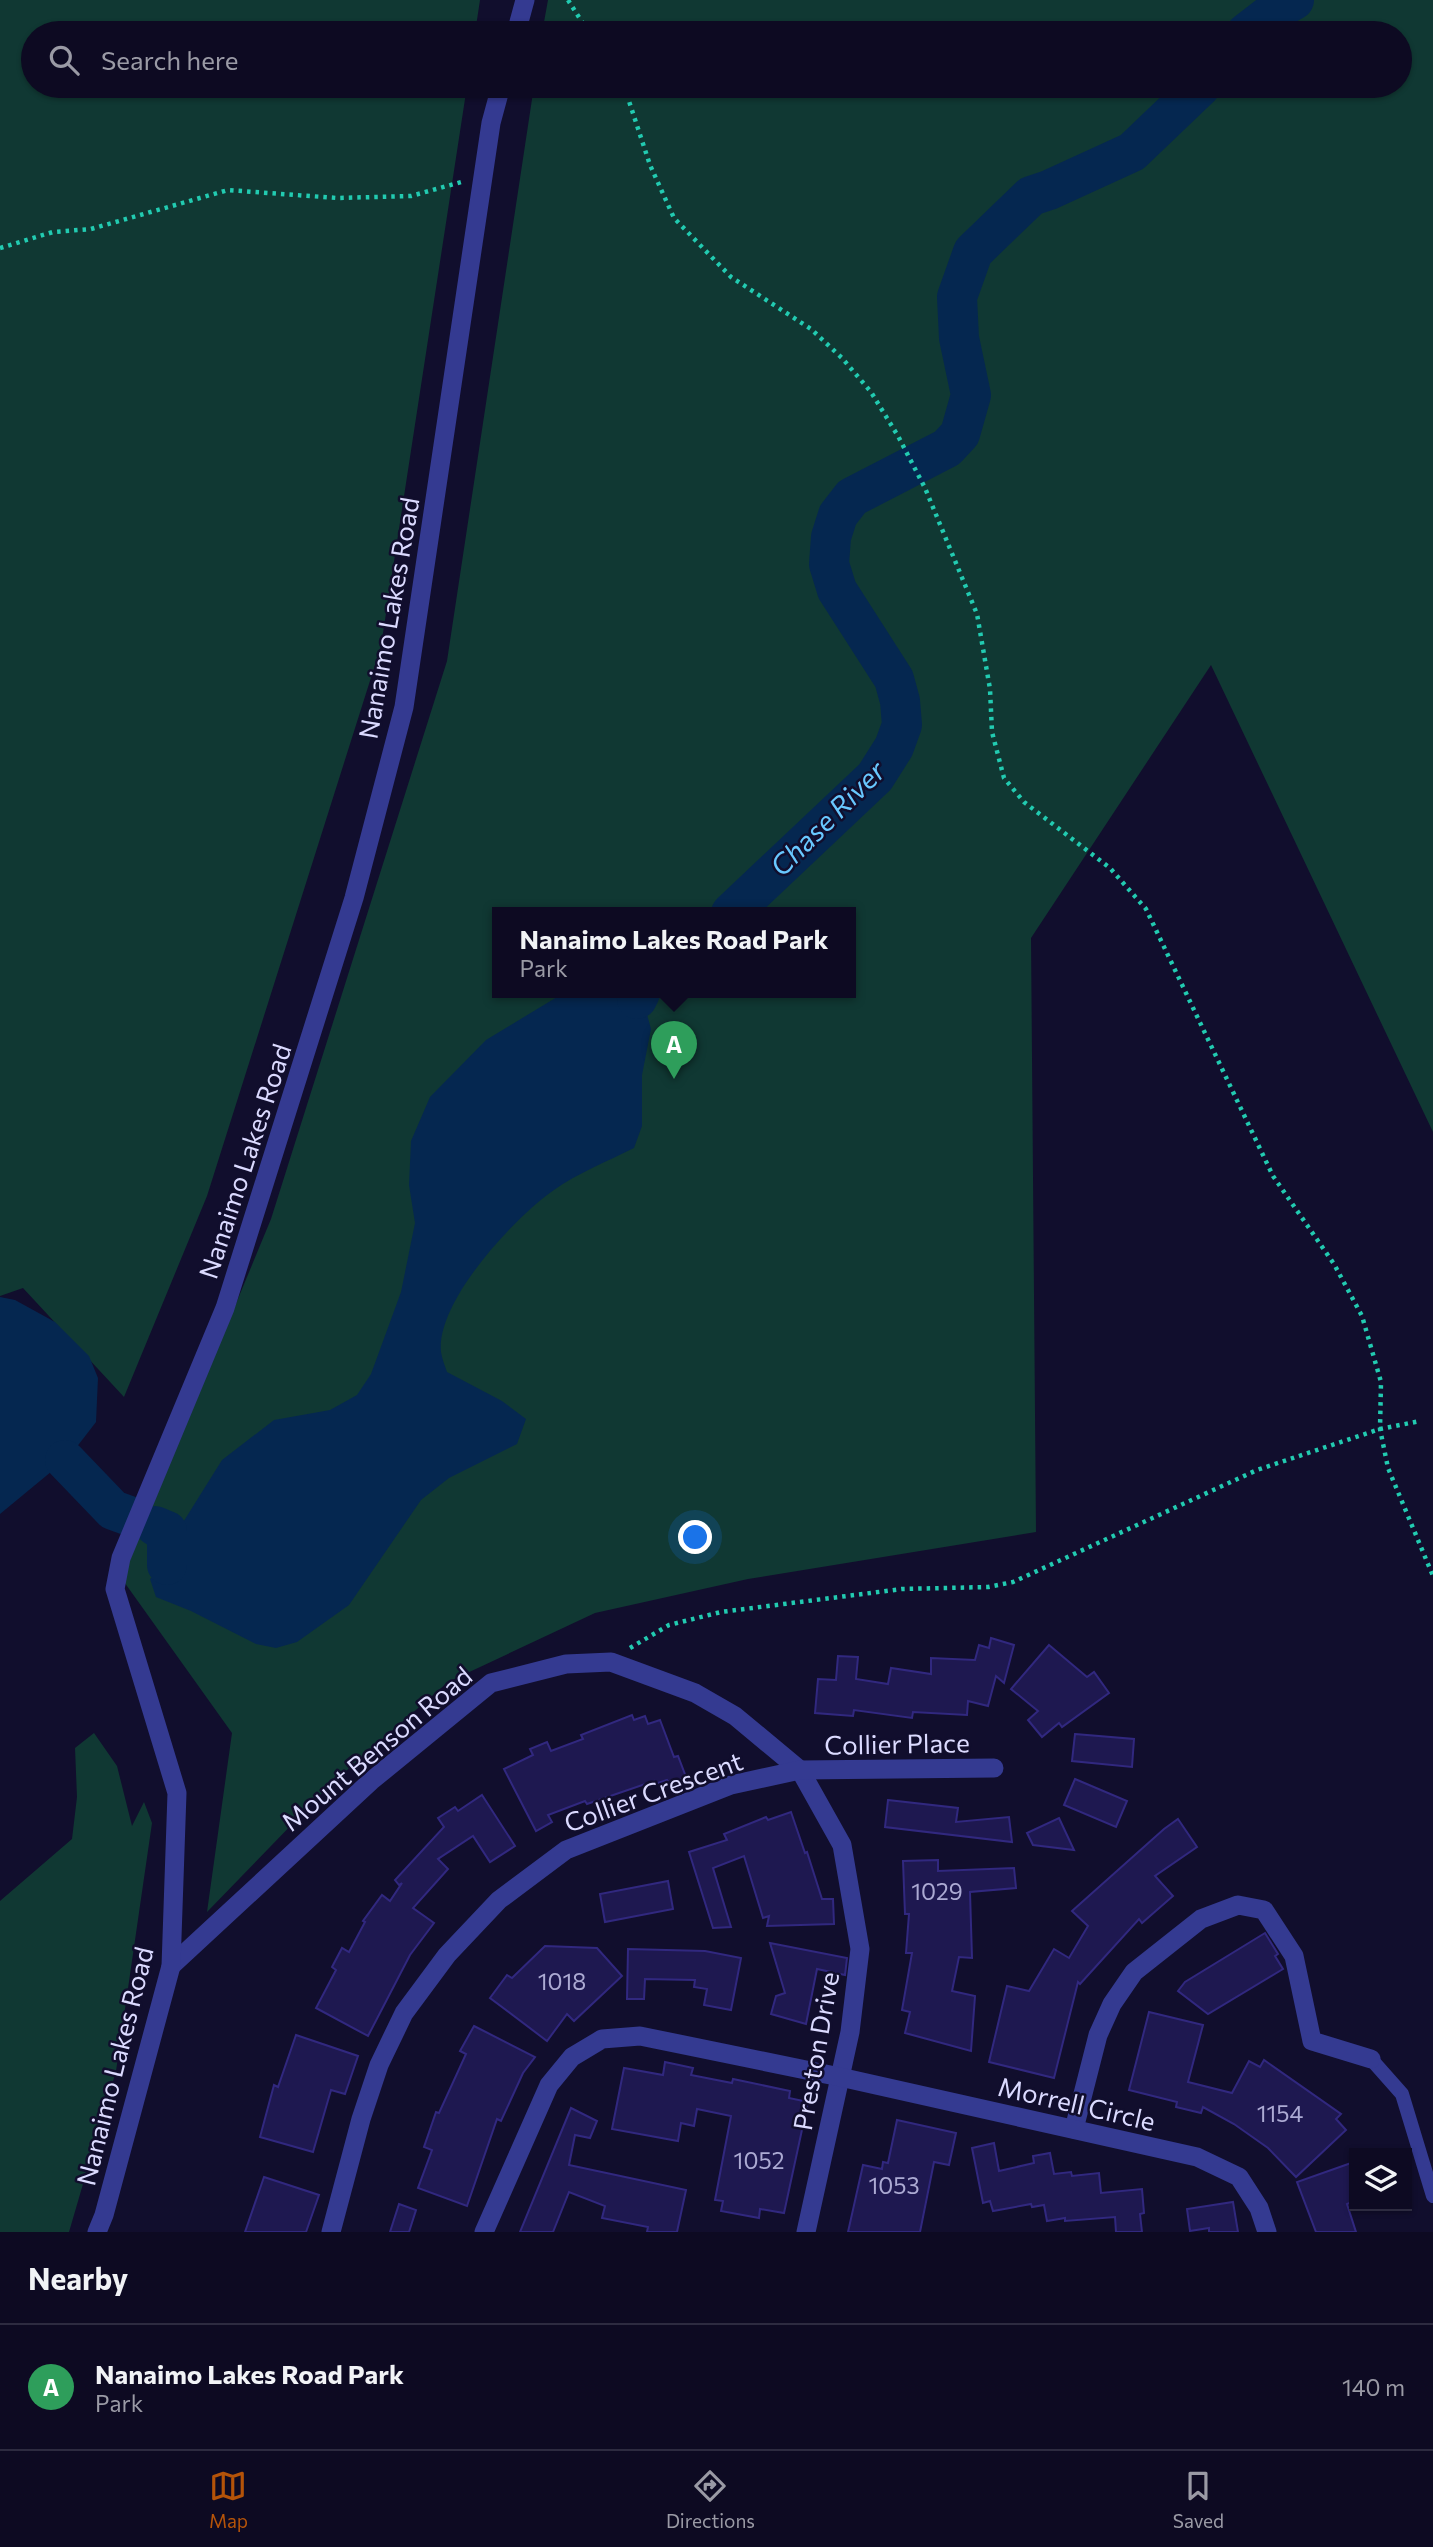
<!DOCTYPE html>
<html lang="en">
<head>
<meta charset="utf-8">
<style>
	:root { --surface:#0d0a22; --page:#1b182f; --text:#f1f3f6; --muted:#9a9aa5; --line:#2d2b40; --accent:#b45309 }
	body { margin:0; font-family:Commissioner,sans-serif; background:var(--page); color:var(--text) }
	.controls { position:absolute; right:21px; bottom:21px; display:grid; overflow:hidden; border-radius:0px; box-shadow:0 2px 5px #0004 }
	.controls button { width:63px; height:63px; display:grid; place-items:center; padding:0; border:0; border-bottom:2px solid var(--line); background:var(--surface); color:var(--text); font:35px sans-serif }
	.you { position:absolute; left:696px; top:1538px; width:24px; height:24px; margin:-18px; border:5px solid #fff; border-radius:50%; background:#1a73e8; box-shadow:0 0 0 10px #1a73e833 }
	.badge { display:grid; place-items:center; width:46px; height:46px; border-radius:50%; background:var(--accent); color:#fff; font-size:23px; font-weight:700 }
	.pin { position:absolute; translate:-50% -58px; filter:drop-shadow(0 2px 4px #0008) }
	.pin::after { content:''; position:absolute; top:37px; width:24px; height:21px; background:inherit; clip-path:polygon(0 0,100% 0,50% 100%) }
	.popup { position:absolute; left:492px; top:907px; width:364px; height:91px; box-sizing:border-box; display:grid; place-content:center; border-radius:0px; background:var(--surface); filter:drop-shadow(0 2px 5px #0005); font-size:23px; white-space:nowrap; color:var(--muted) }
	.popup b { font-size:26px; color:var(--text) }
	.popup::after { content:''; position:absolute; left:50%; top:100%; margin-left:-14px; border:14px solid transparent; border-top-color:var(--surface) }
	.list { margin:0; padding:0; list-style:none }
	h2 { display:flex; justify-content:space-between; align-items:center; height:91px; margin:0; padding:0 28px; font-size:30px }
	h2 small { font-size:23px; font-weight:400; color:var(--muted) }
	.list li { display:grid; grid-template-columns:46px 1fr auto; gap:21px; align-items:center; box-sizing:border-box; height:126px; padding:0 28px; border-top:2px solid var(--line) }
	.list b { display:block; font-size:26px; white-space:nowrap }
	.list p { margin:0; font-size:23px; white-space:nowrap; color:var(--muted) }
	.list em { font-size:23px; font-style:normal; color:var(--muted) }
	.icon { flex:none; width:38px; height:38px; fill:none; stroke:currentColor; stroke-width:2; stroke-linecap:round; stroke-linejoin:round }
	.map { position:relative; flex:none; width:1433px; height:2232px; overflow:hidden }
	.search { position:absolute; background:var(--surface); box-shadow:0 2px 5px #0004; left:21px; right:21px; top:21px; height:77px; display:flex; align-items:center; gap:18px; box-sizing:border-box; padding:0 24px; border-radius:38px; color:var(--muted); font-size:26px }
	.sheet { height:217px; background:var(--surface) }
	nav { display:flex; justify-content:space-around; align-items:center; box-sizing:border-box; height:98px; border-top:2px solid var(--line); background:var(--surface); font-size:19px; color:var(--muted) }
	nav a { display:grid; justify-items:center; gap:4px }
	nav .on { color:var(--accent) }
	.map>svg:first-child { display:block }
	.green { fill:#103833; fill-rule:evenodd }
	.water { fill:#052750 }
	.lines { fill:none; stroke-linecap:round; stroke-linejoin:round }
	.river { stroke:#052750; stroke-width:40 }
	.building { fill:#1e1850; stroke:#31287f; stroke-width:2 }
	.path { stroke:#22cbb1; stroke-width:4.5; stroke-dasharray:3.5 5; stroke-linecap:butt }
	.service { stroke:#343a91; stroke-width:14 }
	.minor { stroke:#343a91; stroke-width:19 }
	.tertiary { stroke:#343a91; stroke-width:19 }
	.labels { text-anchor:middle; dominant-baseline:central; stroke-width:5; stroke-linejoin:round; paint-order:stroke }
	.number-label { font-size:23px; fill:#acaad3 }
	.street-label { font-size:26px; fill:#dbdaff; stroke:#110e2d }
	.water-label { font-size:28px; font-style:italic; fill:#68c8ff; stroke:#110e2d }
</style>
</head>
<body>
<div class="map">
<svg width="1433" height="2232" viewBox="0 0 1433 2232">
	<rect width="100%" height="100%" fill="#110e2d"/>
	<!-- green -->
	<g class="green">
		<polygon points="0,0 480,0 475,33 33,33 33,86 467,86 381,646 207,1196 124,1397 23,1288 0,1296"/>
		<path d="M 548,0 L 1433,0 L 1433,1132 L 1211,665 L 1031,938 L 1036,1532 L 748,1579 L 595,1613 L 448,1682 L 331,1784 L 207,1912 L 232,1733 L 122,1579 L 271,1219 L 447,661 L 534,86 L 1400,86 L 1400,33 L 542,33 ZM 497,913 L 851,913 L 851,993 L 497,993 Z"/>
		<polygon points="94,1733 117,1766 132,1826 144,1802 152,1823 116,2071 69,2232 0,2232 0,1901 72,1839 77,1797 75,1748"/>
	</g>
	<!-- water -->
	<g class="water">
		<path d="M 562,994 L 643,1000 L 651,1029 L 642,1075 L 642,1126 L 634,1148 C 608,1161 578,1173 554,1190 C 515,1217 436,1301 441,1352 C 442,1359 445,1366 447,1372 L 502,1401 L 526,1419 L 517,1444 L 449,1478 L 421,1500 L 349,1605 L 297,1642 L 276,1648 L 256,1644 L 191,1611 L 156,1597 L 150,1579 L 167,1565 L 182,1524 L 222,1460 L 274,1420 L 330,1410 L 357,1395 L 371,1374 L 401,1292 L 415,1223 L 409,1185 L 411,1141 L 430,1097 L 486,1040 Z"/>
		<polygon points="0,1297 15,1300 55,1322 89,1356 98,1378 96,1422 69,1457 0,1514"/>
	</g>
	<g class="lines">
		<!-- river -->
		<g class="river">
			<polyline points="1246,33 1276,10 1294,0"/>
			<polyline points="731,913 875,777 894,747 902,725 900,701 894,679 837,590 829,564 831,537 838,515 852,497 947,448 960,434 971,395 959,338 957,297 973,252 1031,196 1049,190 1132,152 1201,86"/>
			<polyline points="637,999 640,993"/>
			<polyline points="65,1460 113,1510 135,1518"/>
			<polyline points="155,1526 167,1531 167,1565"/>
		</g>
	</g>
	<!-- building -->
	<g class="building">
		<polygon points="991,1638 1014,1645 1004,1683 996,1676 988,1706 968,1701 967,1715 913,1712 912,1718 854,1710 853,1716 815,1713 818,1679 836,1680 838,1656 858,1657 856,1679 888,1684 891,1668 931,1674 931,1658 975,1660 979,1645 989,1648"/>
		<polygon points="1049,1645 1087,1677 1094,1672 1109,1693 1062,1727 1059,1723 1042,1737 1028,1720 1038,1711 1011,1689"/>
		<polygon points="632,1715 634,1720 645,1716 648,1724 660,1720 674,1757 678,1756 686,1777 669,1783 667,1780 655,1784 654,1781 587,1804 585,1801 548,1815 552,1822 536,1831 504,1769 533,1755 530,1749 547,1742 551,1751 583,1739 581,1735"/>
		<polygon points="1075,1734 1134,1739 1132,1767 1072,1761"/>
		<polygon points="1075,1779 1127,1801 1116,1827 1064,1805"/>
		<polygon points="482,1795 515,1846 490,1862 473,1836 438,1859 448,1869 413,1908 434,1923 410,1955 368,2036 316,2008 336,1970 332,1967 342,1948 349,1952 365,1922 363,1921 382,1895 390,1901 402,1883 399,1885 395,1880 444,1827 438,1818 455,1807 458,1811"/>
		<polygon points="888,1800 958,1808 956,1822 1009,1817 1012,1842 885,1827"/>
		<polygon points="791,1812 805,1853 807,1852 822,1899 833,1899 834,1924 767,1926 769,1916 763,1918 744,1856 713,1868 731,1927 713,1928 689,1852 727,1840 724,1834 766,1817 768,1820"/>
		<polygon points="1059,1818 1074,1850 1033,1845 1027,1833"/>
		<polygon points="1178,1819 1197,1847 1155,1876 1173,1896 1142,1923 1139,1919 1080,1984 1078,1982 1054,2078 989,2062 1007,1986 1029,1991 1054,1949 1069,1958 1088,1926 1072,1911 1164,1829"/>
		<polygon points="938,1860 938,1871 1014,1868 1016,1888 970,1892 972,1958 959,1957 952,1991 975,1996 971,2051 905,2033 910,2012 902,2010 912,1953 906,1953 909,1914 905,1914 903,1861"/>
		<polygon points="668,1881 673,1909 605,1922 600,1894"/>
		<polygon points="1265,1933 1278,1954 1275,1956 1283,1969 1208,2014 1178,1991 1185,1982"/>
		<polygon points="770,1943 847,1958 845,1975 817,1969 806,2024 771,2014 776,1996 785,1993"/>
		<polygon points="545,1946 597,1948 622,1976 574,2021 567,2014 547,2041 490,1998 507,1975 512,1978"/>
		<polygon points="628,1949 705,1951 741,1958 731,2010 704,2005 707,1989 694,1987 695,1980 645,1979 644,1999 627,1999"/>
		<polygon points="1149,2012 1203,2025 1188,2082 1232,2093 1249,2061 1260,2067 1264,2060 1341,2114 1336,2119 1346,2130 1296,2177 1268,2148 1234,2124 1203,2107 1201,2113 1176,2107 1177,2102 1129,2090"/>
		<polygon points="474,2026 535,2057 523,2073 501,2121 497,2119 467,2206 418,2188 432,2150 424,2147 436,2112 439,2113 466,2054 460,2051"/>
		<polygon points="296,2035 358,2056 345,2094 331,2090 313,2152 260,2137 274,2085 278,2087"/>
		<polygon points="665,2062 693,2068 691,2075 732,2083 733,2079 790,2091 789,2098 808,2102 784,2213 760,2209 759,2218 721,2211 723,2201 715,2200 731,2116 697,2109 694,2126 681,2123 678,2141 612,2129 624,2068 663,2075"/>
		<polygon points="571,2108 597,2121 590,2138 575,2135 569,2165 686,2190 677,2232 647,2232 648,2227 602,2218 605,2206 569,2192 553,2232 520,2232"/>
		<polygon points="897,2120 956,2133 949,2165 934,2162 920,2232 848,2232 863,2165 882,2169 883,2162 888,2163"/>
		<polygon points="994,2143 999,2171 1034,2163 1033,2156 1050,2153 1054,2174 1071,2172 1072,2176 1099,2173 1101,2193 1142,2189 1144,2213 1140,2214 1142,2232 1116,2232 1115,2217 1065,2221 1065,2218 1047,2221 1044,2205 1032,2207 1031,2204 993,2211 990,2201 983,2203 972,2148"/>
		<polygon points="1354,2162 1354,2201 1347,2204 1356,2232 1316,2232 1297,2182"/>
		<polygon points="264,2177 319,2195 306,2232 245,2232"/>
		<polygon points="1233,2202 1238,2232 1209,2232 1209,2228 1190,2231 1187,2209"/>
		<polygon points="399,2204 416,2210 409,2232 390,2232"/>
	</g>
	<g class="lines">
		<!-- path -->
		<g class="path">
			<polyline points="568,0 589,33"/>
			<polyline points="624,86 650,165 674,218 731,277 811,329 842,358 871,392 898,436 925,488 977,614 990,689 992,732 1004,778 1024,802 1110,868 1146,909 1273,1176 1334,1264 1362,1316 1381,1382 1380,1429 1388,1468 1433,1576"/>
			<polyline points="0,248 53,232 91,229 228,190 337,198 411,196 465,181"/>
			<polyline points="630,1648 669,1625 721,1612 902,1589 988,1587 1013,1582 1257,1470 1380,1429 1420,1421"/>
		</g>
		<!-- service -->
		<polyline class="service" points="1371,2059 1402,2094 1433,2196"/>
		<!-- minor -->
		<g class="minor">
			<polyline points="171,1966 371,1781 491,1683 566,1664 611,1662 695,1693 735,1716 800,1770 842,1845 860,1949 850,2032 806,2232"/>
			<polyline points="1074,2129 1098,2035 1112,2004 1134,1972 1201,1919 1238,1905 1264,1910 1294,1956 1312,2041 1371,2059"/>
			<polyline points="331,2232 361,2119 379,2065 404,2013 447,1955 499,1900 566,1850 731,1785 800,1770 994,1768"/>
			<polyline points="484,2232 549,2085 572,2057 602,2039 640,2036 840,2077 1197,2157 1239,2177 1259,2208 1267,2232"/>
		</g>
		<!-- tertiary -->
		<g class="tertiary">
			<polyline points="516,33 525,0"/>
			<polyline points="97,2232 104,2215 171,1966 177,1793 115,1589 121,1558 225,1308 354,898 404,707 491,123 501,86"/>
		</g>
	</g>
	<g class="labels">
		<!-- number labels -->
		<g class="number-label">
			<text x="937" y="1891">1029</text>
			<text x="562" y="1981">1018</text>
			<text x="1280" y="2113">1154</text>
			<text x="759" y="2160">1052</text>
			<text x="894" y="2185">1053</text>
		</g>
		<!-- street labels -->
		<g class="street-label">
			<text transform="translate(388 618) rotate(-80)">Nanaimo Lakes Road</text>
			<text transform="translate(244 1161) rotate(-72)">Nanaimo Lakes Road</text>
			<text transform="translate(897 1743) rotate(-1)">Collier Place</text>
			<text transform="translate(376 1748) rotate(-40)">Mount Benson Road</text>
			<text transform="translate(653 1791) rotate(-20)">Collier Crescent</text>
			<text transform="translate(815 2051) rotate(-80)">Preston Drive</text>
			<text transform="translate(114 2066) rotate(-76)">Nanaimo Lakes Road</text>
			<text transform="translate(1077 2103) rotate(13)">Morrell Circle</text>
		</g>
		<!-- water labels -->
		<g class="water-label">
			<text transform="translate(827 818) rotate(-45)">Chase River</text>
		</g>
	</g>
</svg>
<div class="controls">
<button><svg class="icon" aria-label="layers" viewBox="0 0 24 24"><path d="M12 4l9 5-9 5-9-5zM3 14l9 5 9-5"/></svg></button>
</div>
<div class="you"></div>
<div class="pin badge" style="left:674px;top:1079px;background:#2e9e5b">A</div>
<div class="popup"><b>Nanaimo Lakes Road Park</b>Park</div>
<div class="search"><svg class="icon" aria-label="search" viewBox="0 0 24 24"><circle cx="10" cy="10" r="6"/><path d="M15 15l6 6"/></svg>Search here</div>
</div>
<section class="sheet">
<h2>Nearby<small></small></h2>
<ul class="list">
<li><span class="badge" style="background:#2e9e5b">A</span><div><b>Nanaimo Lakes Road Park</b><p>Park</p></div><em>140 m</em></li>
</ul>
</section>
<nav>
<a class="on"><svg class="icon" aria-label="map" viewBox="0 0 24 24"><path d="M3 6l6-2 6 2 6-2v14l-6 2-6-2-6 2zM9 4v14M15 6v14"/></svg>Map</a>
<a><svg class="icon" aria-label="directions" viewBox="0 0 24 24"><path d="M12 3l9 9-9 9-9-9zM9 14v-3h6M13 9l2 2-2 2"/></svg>Directions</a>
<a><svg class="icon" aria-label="saved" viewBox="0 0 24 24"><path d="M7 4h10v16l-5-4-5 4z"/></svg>Saved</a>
</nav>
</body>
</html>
